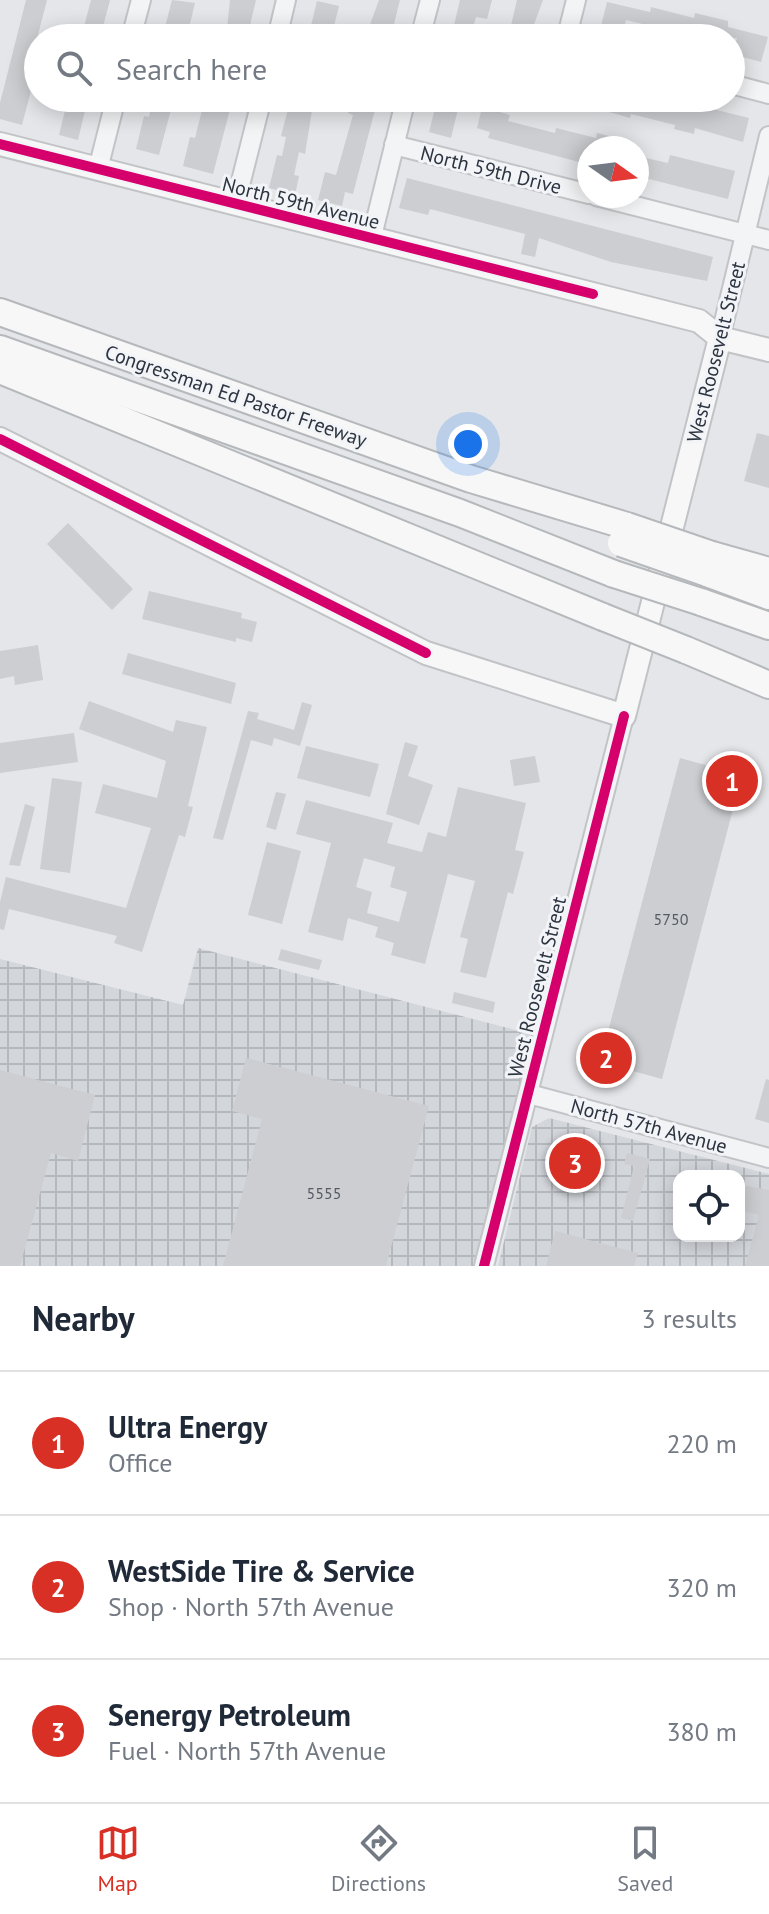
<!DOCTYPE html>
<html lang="en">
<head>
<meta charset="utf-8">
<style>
	:root { --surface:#fff; --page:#f2f2f3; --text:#1f2937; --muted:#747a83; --line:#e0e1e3; --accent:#d93025 }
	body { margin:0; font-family:"PT Sans",sans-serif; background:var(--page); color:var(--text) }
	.controls { position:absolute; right:24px; bottom:24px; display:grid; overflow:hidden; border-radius:16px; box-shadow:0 4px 20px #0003 }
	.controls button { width:72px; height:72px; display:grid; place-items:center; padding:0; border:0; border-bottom:2px solid var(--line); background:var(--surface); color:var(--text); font:40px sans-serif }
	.compass { position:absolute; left:577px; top:136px; width:72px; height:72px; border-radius:50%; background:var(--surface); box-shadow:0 4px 20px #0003; rotate:104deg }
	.you { position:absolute; left:468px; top:444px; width:28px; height:28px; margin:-20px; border:6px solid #fff; border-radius:50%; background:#1a73e8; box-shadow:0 0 0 12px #1a73e833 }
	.badge { display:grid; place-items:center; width:52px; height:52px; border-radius:50%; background:var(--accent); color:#fff; font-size:26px; font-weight:700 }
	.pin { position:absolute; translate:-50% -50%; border:4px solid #fff; box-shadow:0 2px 8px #0006 }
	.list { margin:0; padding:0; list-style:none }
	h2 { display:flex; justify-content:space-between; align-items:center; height:104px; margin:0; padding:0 32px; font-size:34px }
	h2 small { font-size:26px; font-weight:400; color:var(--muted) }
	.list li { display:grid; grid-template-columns:52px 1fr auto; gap:24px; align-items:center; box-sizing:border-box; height:144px; padding:0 32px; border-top:2px solid var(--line) }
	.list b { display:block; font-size:30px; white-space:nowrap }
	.list p { margin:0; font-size:26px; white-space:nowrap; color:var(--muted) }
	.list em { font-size:26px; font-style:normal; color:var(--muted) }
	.icon { flex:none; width:44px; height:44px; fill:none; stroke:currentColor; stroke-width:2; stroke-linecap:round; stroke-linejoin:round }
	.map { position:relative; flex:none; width:769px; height:1266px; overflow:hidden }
	.search { position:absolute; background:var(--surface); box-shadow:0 4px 20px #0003; left:24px; right:24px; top:24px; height:88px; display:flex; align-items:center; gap:20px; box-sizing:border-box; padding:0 28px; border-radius:44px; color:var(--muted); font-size:30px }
	.sheet { height:536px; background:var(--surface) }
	nav { display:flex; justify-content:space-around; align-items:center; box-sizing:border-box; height:112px; border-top:2px solid var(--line); background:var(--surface); font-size:22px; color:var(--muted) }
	nav a { display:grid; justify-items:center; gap:4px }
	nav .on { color:var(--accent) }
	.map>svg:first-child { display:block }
	.industrial { fill:url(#industrial-grid); fill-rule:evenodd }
	.building { fill:#ccced1; fill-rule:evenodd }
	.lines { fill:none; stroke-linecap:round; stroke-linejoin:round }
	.minor-casing { stroke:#c2c4c7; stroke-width:22 }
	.major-casing { stroke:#c1c3c6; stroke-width:26 }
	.highway-casing { stroke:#b6b9bc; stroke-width:30 }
	.minor { stroke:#f3f4f5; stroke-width:18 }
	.major { stroke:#f7f7f7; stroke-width:22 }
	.highway { stroke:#f7f7f7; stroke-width:26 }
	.highway-bridge-casing { stroke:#b6b9bc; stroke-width:30; stroke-linecap:butt }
	.highway-bridge { stroke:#f7f7f7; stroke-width:26 }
	.cycleway-casing { stroke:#f2f4f7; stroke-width:15 }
	.cycleway { stroke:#d6006c; stroke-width:10 }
	.labels { text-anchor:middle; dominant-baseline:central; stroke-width:6; stroke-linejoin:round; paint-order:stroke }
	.number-label { font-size:16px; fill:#555b65 }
	.street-label { font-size:20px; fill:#2c3440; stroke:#f2f4f7 }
</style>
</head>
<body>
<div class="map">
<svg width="769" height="1266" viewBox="0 0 769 1266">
	<defs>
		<pattern id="industrial-grid" width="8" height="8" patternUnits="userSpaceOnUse" patternTransform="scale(2)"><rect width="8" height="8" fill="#d3d6db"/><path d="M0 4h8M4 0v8" fill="none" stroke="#b5b8bd"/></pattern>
	</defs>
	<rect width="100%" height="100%" fill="#e4e6e9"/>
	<!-- industrial -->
	<g class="industrial">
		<polygon points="198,948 535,1035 473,1266 0,1266 0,959 183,1005"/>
		<path d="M 549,1118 L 769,1174 L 769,1266 L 498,1266 L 532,1127 ZM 679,1176 L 739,1176 L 739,1236 L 679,1236 Z"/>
	</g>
	<!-- building -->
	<g class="building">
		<polygon points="26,0 47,0 33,54 38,55 38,84 33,83 22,125 0,119 0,103"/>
		<polygon points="91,0 110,0 100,38 81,38"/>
		<polygon points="172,0 195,3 187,36 164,31"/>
		<polygon points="230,0 256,0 247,38 226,38"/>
		<polygon points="379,0 400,0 391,36 365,38"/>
		<polygon points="460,0 492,0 487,19 476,17 470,38 451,38"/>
		<polygon points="517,0 543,0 529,38 508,38"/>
		<polygon points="317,1 339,6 331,38 308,38"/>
		<polygon points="607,2 650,12 651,7 694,18 695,13 728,21 728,27 768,37 761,62 732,54 737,38 671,38 645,31 647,25 626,20 622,35 600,30"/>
		<polygon points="68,98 88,98 78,140 59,135"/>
		<polygon points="153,98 174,98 159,155 136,149 144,116 149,117"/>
		<polygon points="205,98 233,98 213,174 183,166 190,137 195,138"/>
		<polygon points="291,98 314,98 305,154 299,152 294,175 299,176 295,195 269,188 277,155 282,156 286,137 281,136"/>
		<polygon points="352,98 377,102 353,194 345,192 342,206 318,200 325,172 336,175 353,115 348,113"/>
		<polygon points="571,98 668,98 749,118 743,142 695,128 694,134 674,129 675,125 631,114 630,118 571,101"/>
		<polygon points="437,100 459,105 451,138 429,132"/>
		<polygon points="482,107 510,115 508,121 555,133 556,128 596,138 597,133 625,140 623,148 587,148 583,163 488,138 490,132 477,128"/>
		<polygon points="670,155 735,171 728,199 637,176 637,156 668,163"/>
		<polygon points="407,178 713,257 707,281 611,262 539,238 535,257 521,254 525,234 430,209 428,215 399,208"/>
		<polygon points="757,433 769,436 769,488 744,481"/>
		<polygon points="68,523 133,589 112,610 47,544"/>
		<polygon points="149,591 242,613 241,618 257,622 252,642 236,638 236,642 142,619"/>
		<polygon points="38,645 43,680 15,685 14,676 0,679 0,651"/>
		<polygon points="128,653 236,683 231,704 122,674"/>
		<polygon points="89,701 173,732 176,720 207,727 188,806 193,807 185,837 179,835 142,952 114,943 117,936 9,909 4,930 0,929 0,902 6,877 126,908 151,828 95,813 103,784 157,798 166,761 79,729"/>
		<polygon points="302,702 312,705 300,746 274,738 272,746 251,740 223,840 213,838 248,711 259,713 257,719 294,730"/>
		<polygon points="74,733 78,762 0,773 0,743"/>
		<polygon points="405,742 418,746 408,776 433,785 419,825 386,814"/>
		<polygon points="306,746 379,764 370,797 297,778"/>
		<polygon points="535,756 540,782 514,786 510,760"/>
		<polygon points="680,758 742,775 662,1079 600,1062"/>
		<polygon points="52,778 82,782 70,873 40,869"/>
		<path d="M 458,787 L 526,803 L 515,850 L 524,852 L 513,894 L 508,892 L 486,978 L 460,972 L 468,939 L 460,937 L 475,881 L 448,874 L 425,964 L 391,955 L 394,943 L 375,937 L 378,927 L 348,918 L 343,941 L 308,932 L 331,843 L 296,834 L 306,800 L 393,823 L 387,843 L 422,852 L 428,832 L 446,837 ZM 364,858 L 395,867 L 390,887 L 407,892 L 399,922 L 367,913 L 372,892 L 356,887 Z"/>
		<polygon points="276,792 286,794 276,830 266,827"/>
		<polygon points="25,804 35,807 20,866 9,865"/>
		<polygon points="267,842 301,851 282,924 248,915"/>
		<polygon points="281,949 322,960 319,970 278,960"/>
		<polygon points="454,992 495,1002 493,1013 452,1003"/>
		<polygon points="246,1058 429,1106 386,1266 223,1266 262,1119 232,1111"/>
		<polygon points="0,1070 95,1095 78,1161 51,1153 20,1266 0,1266"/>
		<polygon points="766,1079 769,1080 769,1123 755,1119"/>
		<polygon points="569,1147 588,1152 582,1179 562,1174"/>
		<polygon points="627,1153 650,1159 633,1221 621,1218 634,1166 624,1164"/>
		<polygon points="741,1185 769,1190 769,1266 745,1266 759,1215 739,1210"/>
		<polygon points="555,1231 638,1253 634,1266 546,1266"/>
	</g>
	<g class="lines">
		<!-- minor casing -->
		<g class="minor-casing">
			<g id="minor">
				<polyline points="131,38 141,0"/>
				<polyline points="277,38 286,0"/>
				<polyline points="420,38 430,0"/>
				<polyline points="572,38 569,28 576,0"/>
				<polyline points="731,84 769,94"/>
				<polyline points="394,145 589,194"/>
				<polyline points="98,169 116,98"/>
				<polyline points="596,196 769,240"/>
				<polyline points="235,205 262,98"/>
				<polyline points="371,240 406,98"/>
				<polyline points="720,338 769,136"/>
				<polyline points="529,1094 769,1158"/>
				<polyline points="484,1266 624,716"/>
			</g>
		</g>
		<!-- major casing -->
		<g class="major-casing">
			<g id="major">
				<polyline points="0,144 699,321 720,338 769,350"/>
				<polyline points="0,439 426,653 624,716 720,338"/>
			</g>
		</g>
		<!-- highway casing -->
		<g class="highway-casing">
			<g id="highway">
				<polyline points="0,312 471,479 627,526"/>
				<polyline points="0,349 460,513 614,574"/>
				<polyline points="0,370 603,617"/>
				<polyline points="712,555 769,571"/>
				<polyline points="707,573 769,596"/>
				<polyline points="701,602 769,626"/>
				<polyline points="686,650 769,685"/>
			</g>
		</g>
		<!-- minor -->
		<use href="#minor" class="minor"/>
		<!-- major -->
		<use href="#major" class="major"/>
		<!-- highway -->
		<use href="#highway" class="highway"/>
		<!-- highway-bridge casing -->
		<g class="highway-bridge-casing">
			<g id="highway-bridge">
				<polyline points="627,526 712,555"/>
				<polyline points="621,543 707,573"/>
				<polyline points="614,574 701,602"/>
				<polyline points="603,617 686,650"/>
			</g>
		</g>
		<!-- highway-bridge -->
		<use href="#highway-bridge" class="highway-bridge"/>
		<!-- cycleway casing -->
		<g class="cycleway-casing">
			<g id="cycleway">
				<polyline points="0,144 593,294"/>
				<polyline points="0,439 426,653"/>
				<polyline points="484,1266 624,716"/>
			</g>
		</g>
		<!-- cycleway -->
		<use href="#cycleway" class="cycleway"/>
	</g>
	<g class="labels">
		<!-- number labels -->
		<g class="number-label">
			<text x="671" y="919">5750</text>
			<text x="324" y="1193">5555</text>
		</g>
		<!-- street labels -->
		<g class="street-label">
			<text transform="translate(491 170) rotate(14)">North 59th Drive</text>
			<text transform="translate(301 203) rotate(14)">North 59th Avenue</text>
			<text transform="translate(716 352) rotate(-76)">West Roosevelt Street</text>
			<text transform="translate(236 396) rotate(19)">Congressman Ed Pastor Freeway</text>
			<text transform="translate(537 987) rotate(-76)">West Roosevelt Street</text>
			<text transform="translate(649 1126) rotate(15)">North 57th Avenue</text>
		</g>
	</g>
</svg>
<div class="controls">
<button><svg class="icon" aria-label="locate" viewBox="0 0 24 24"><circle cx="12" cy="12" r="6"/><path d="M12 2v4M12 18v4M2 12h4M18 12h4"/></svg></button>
</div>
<svg class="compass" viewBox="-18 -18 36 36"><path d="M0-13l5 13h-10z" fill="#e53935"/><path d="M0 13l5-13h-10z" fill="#747a83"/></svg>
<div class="you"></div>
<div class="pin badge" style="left:732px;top:781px">1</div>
<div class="pin badge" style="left:606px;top:1058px">2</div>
<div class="pin badge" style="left:575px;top:1163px">3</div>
<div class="search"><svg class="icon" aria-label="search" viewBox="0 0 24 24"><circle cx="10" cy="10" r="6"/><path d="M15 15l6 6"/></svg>Search here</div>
</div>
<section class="sheet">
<h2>Nearby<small>3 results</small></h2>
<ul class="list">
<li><span class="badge">1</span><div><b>Ultra Energy</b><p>Office</p></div><em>220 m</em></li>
<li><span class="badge">2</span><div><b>WestSide Tire &amp; Service</b><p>Shop · North 57th Avenue</p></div><em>320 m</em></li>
<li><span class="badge">3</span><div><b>Senergy Petroleum</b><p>Fuel · North 57th Avenue</p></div><em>380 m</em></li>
</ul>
</section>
<nav>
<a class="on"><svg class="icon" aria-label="map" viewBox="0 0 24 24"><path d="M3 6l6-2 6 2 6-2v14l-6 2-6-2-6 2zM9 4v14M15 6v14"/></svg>Map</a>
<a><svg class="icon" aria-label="directions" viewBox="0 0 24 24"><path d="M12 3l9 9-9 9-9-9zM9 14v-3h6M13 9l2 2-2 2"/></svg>Directions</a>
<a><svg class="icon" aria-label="saved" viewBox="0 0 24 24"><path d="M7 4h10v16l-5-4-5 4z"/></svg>Saved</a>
</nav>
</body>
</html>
